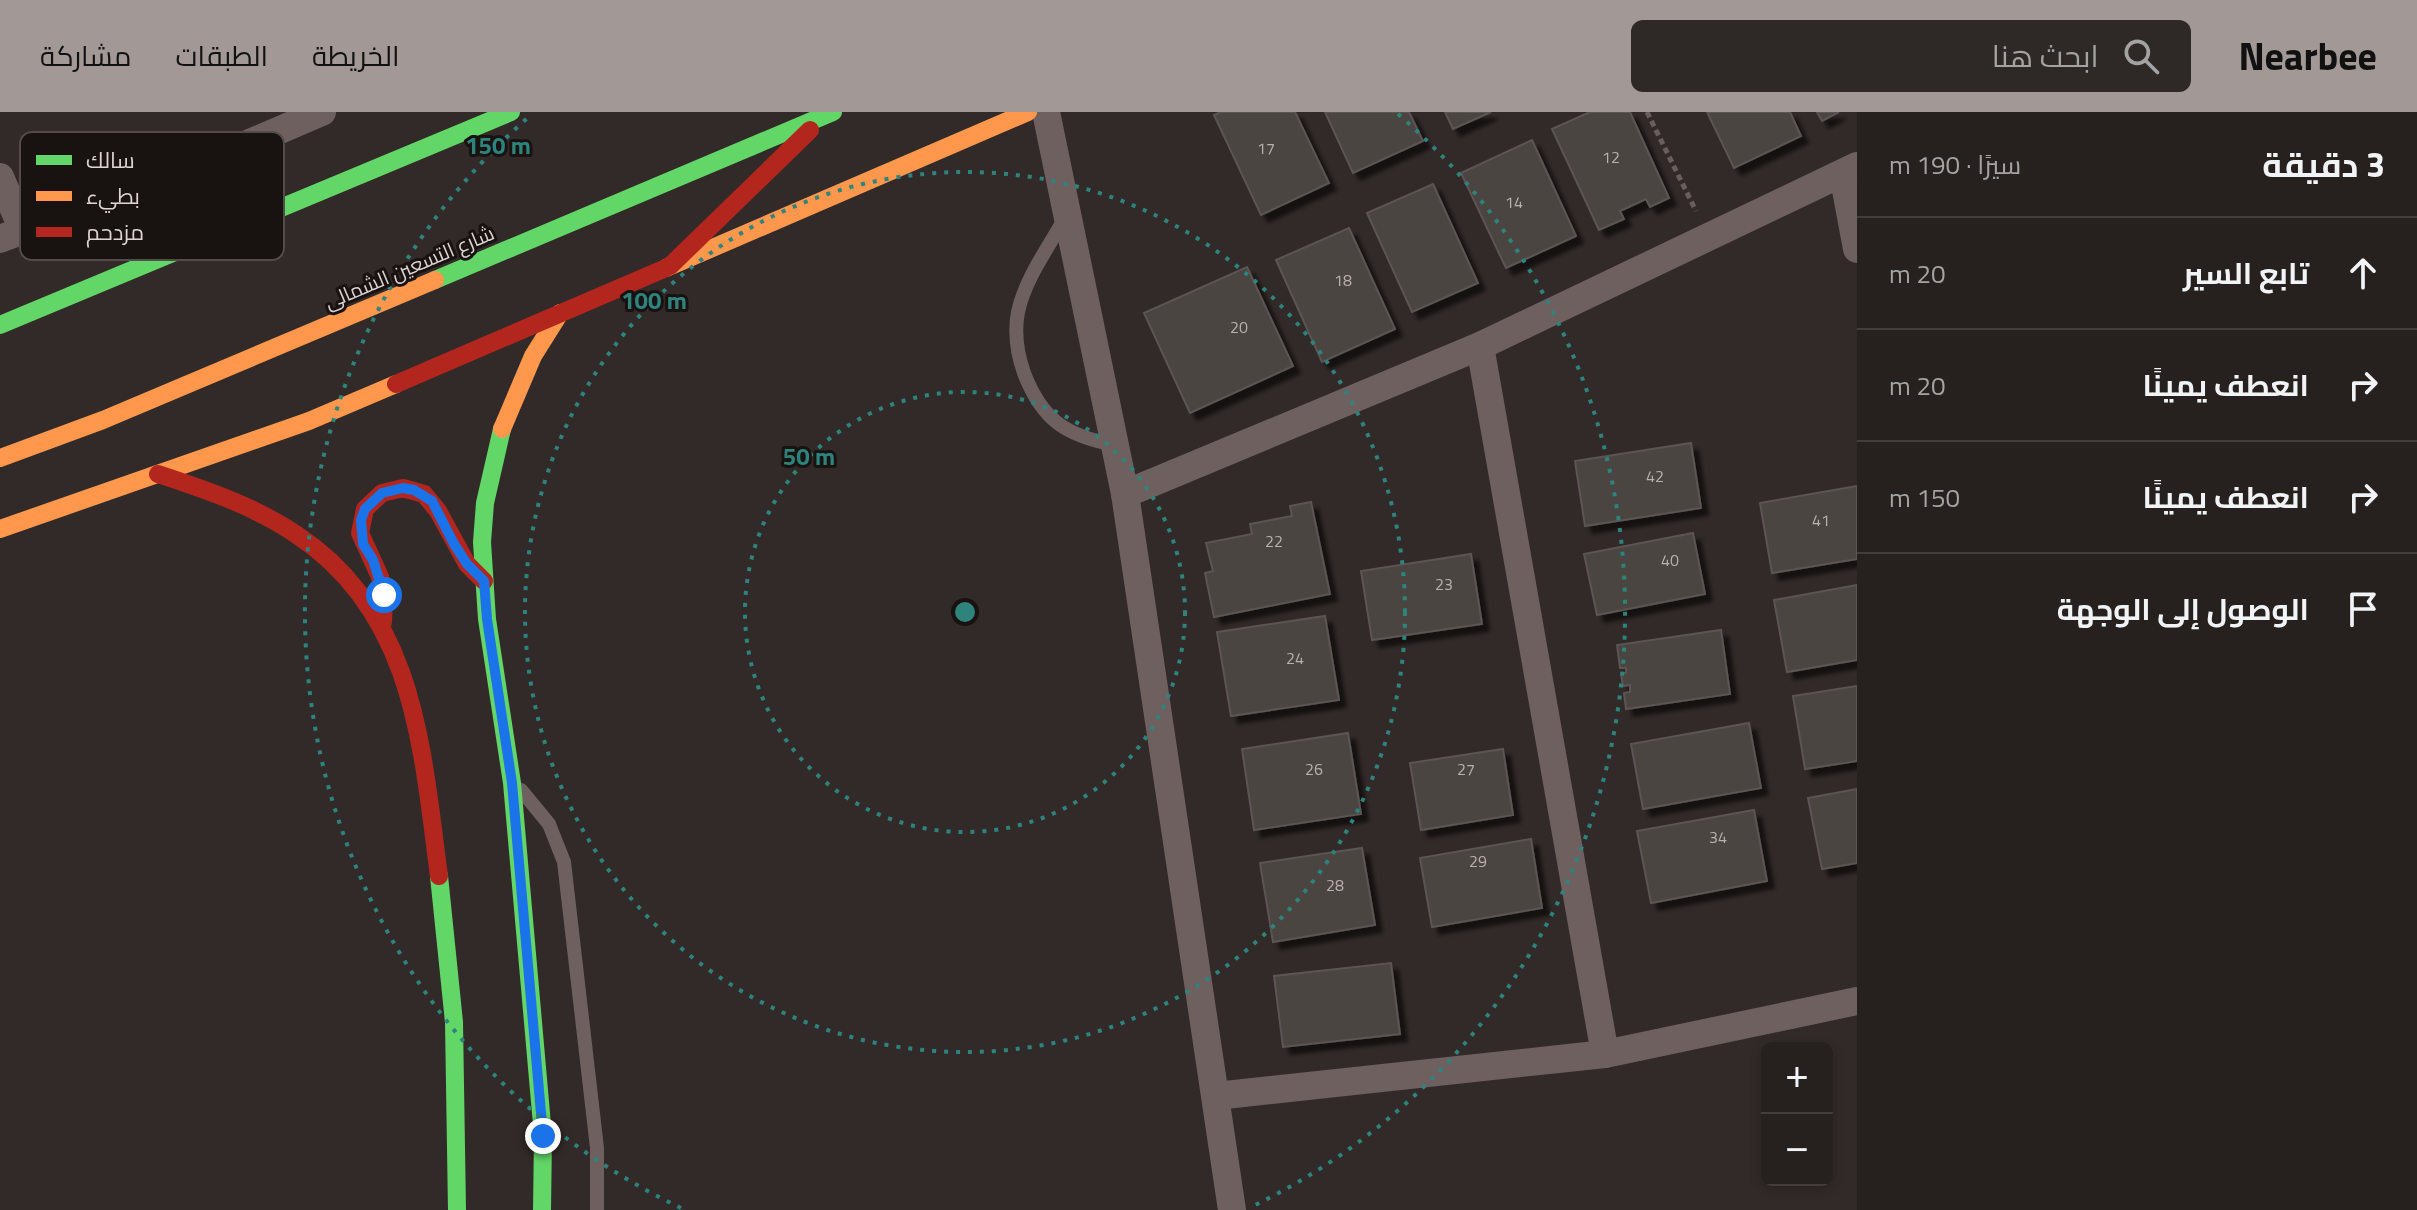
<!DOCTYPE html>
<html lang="ar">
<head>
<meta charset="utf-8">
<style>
	:root { --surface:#26201e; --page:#2e2827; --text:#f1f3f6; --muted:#a4a3a4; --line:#423e3c; --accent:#a29997 }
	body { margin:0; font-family:"Titillium Web",Cairo,sans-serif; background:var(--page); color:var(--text); direction:rtl }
	.controls { position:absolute; right:24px; bottom:24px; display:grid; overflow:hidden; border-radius:12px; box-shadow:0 4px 12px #0003 }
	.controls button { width:72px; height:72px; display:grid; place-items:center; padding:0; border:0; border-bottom:2px solid var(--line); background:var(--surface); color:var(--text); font:40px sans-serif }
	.stop { position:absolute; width:24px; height:24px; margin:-18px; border:6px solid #1a73e8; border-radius:50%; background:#fff }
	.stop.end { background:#1a73e8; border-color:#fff; box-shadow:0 2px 8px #0008 }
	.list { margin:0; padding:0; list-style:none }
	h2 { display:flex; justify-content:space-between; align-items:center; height:104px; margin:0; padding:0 32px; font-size:34px }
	h2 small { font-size:26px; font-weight:400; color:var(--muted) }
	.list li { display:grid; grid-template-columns:52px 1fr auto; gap:24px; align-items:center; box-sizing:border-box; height:112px; padding:0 32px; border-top:2px solid var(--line) }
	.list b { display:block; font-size:30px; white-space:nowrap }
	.list em { font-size:26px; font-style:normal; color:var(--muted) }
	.icon { flex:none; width:44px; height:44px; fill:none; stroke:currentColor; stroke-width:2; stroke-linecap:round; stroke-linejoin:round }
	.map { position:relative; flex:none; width:1857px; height:1098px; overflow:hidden; direction:ltr }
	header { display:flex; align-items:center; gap:48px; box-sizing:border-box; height:112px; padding:0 40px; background:var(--accent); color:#111 }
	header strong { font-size:38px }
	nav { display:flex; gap:44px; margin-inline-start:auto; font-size:28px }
	.search { width:560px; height:72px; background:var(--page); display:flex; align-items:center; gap:20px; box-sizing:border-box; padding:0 28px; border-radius:12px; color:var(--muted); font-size:30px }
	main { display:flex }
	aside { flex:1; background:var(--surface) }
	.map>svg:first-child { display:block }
	.building { fill:#4b4543; stroke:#5b5453; stroke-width:2; filter:url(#shadow) }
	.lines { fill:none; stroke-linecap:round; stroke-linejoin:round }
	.path { stroke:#685e5c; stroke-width:5; stroke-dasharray:6 4; stroke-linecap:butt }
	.lane { stroke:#6d605e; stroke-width:14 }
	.street { stroke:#6d605e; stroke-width:28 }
	.fast { stroke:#63d668; stroke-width:18 }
	.slow { stroke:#ff974d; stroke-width:18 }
	.jam { stroke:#b3261e; stroke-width:18 }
	.route { stroke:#1a73e8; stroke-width:10 }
	.ring { fill:none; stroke:#2e847d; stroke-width:4; stroke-dasharray:4 8 }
	.labels { text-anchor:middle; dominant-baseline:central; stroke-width:6; stroke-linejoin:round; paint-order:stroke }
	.number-label { font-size:16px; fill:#b9b1af }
	.street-label { font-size:20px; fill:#ded5d3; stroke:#181211 }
	.key { fill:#181211; stroke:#534c4b; stroke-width:2 }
	.key-label { font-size:22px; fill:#ded5d3 }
	.centre { fill:#2e847d; stroke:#181211; stroke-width:4 }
	.ring-label { font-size:24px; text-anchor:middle; font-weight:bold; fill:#2e847d; stroke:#181211; stroke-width:6; stroke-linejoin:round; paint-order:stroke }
</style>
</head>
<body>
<header>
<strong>Nearbee</strong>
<div class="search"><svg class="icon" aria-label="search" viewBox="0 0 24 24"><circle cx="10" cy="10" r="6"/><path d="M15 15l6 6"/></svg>ابحث هنا</div>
<nav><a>الخريطة</a><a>الطبقات</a><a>مشاركة</a></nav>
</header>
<main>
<aside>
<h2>3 دقيقة<small>سيرًا · 190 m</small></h2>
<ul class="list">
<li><svg class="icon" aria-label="ahead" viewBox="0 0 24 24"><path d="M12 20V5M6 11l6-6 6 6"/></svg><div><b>تابع السير</b></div><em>20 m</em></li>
<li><svg class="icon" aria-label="right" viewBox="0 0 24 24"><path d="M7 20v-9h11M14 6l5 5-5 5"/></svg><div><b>انعطف يمينًا</b></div><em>20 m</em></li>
<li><svg class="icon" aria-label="right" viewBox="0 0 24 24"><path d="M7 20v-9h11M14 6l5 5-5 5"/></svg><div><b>انعطف يمينًا</b></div><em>150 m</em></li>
<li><svg class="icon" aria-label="arrive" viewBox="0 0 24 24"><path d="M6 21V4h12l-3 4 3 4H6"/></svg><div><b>الوصول إلى الوجهة</b></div></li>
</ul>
</aside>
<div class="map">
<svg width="1857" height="1098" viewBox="0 0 1857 1098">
	<defs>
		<filter id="shadow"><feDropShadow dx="7" dy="7" stdDeviation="2" flood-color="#0009"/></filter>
	</defs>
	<rect width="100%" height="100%" fill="#322a28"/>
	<!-- building -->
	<g class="building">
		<polygon points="1221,0 1295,0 1329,71 1261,103 1214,3"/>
		<polygon points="1325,0 1409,0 1423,29 1353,61"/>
		<polygon points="1445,0 1491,0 1453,17"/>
		<polygon points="1590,0 1630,0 1669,86 1650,95 1646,87 1620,99 1624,107 1599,118 1552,17"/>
		<polygon points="1707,0 1790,0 1801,24 1734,56"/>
		<polygon points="1817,0 1839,0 1822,9"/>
		<polygon points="1532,28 1576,124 1506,156 1461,61"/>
		<polygon points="1433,72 1478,171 1412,200 1367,101"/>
		<polygon points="1349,116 1395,217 1322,250 1276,148"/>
		<polygon points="1247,155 1293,254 1190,301 1144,201"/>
		<polygon points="1691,331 1701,396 1585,414 1575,349"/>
		<polygon points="1857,374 1857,447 1772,461 1760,391"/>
		<polygon points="1311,390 1330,482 1214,505 1205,461 1213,459 1206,431 1252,422 1250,412 1292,404 1290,394"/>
		<polygon points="1693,421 1705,482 1597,503 1584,442"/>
		<polygon points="1471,442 1482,512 1372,528 1361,459"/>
		<polygon points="1857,473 1857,548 1787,560 1774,488"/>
		<polygon points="1325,504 1339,588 1231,604 1217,520"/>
		<polygon points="1721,518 1730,582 1626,597 1624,581 1630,580 1630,573 1623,574 1621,562 1626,561 1626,556 1620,556 1617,533"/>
		<polygon points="1857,574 1857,649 1805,657 1793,584"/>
		<polygon points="1749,611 1761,676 1643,697 1631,632"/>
		<polygon points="1348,621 1361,702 1254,718 1242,637"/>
		<polygon points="1503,637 1513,703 1421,718 1410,651"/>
		<polygon points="1857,677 1857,751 1822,757 1808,686"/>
		<polygon points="1754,698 1767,769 1651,791 1637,719"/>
		<polygon points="1531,727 1542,796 1432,815 1420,746"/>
		<polygon points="1362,736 1375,813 1273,830 1260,751"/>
		<polygon points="1391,851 1400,922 1283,935 1274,864"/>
	</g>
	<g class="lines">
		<!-- path -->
		<polyline class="path" points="1647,0 1696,99"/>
		<!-- lane -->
		<g class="lane">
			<path d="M 1065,106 C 1048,136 1025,167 1018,200 C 1014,221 1017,241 1024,261 C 1042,308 1066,324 1115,333"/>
			<polyline points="521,678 549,712 564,750 597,1036 597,1098"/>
		</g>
		<!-- street -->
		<g class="street">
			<polyline points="1046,0 1125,382 1232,1098"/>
			<polyline points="1843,62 1857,137"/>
			<polyline points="0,65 23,118"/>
			<polyline points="0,127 210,48 322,0"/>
			<polyline points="1480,234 1605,942"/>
			<polyline points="1125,382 1480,234 1857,54"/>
			<polyline points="1216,984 1605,942 1857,889"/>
		</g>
		<!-- fast -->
		<g class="fast">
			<polyline points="435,168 833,0"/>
			<polyline points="0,213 511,0"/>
			<polyline points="502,317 485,391 482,430 487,507 512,671 543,1024 542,1098"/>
			<polyline points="439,764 454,910 457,1098"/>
		</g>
		<!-- slow -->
		<g class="slow">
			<polyline points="666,156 1028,0"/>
			<polyline points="502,317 533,244 560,201"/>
			<polyline points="0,346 103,308 435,168"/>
			<polyline points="0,417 309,309 396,272"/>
		</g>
		<!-- jam -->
		<g class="jam">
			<polyline points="670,154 810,18"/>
			<polyline points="396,272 666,156"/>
			<path d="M 158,362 C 206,378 255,394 297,423 C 415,501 422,636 439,764"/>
			<polyline points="383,510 384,483 380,465 360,421 365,397 382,381 403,376 424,382 438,399 467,452 484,469"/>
		</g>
	</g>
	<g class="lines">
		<!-- route -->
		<polyline class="route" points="384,483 373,448 363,432 361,408 365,397 382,381 403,376 414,378 432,389 454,432 467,452 484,469 487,507 512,671 543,1024"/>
	</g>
	<!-- distance rings -->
	<g class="ring">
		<circle cx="965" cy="500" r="220"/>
		<circle cx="965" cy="500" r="440"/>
		<path d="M681 1096A660 660 0 0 1 532 2M1398 2A660 660 0 0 1 1249 1096"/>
	</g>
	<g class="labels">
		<!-- number labels -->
		<g class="number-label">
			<text x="1266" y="36">17</text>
			<text x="1611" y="45">12</text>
			<text x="1514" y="90">14</text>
			<text x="1343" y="168">18</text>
			<text x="1239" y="215">20</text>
			<text x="1655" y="364">42</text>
			<text x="1821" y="408">41</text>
			<text x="1274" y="429">22</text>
			<text x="1670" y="448">40</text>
			<text x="1444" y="472">23</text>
			<text x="1295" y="546">24</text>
			<text x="1314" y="657">26</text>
			<text x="1466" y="657">27</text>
			<text x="1718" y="725">34</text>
			<text x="1478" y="749">29</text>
			<text x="1335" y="773">28</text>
		</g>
		<!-- street labels -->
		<g class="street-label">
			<text transform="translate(409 155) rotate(-23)">شارع التسعين الشمالى</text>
		</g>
	</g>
	<!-- legend -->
	<rect x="20" y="20" width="264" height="128" rx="12" class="key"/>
	<rect x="36" y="43" width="36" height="10" fill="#63d668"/>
	<rect x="36" y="79" width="36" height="10" fill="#ff974d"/>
	<rect x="36" y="115" width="36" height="10" fill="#b3261e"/>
	<g class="key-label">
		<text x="86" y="56">سالك</text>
		<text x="86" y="92">بطيء</text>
		<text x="86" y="128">مزدحم</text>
	</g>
	<circle cx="965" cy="500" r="12" class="centre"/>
	<g class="ring-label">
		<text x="498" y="42">150 m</text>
		<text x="654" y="197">100 m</text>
		<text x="809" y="353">50 m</text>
	</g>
</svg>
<div class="controls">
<button>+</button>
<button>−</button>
</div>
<div class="stop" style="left:384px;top:483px"></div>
<div class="stop end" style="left:543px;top:1024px"></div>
</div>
</main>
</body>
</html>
